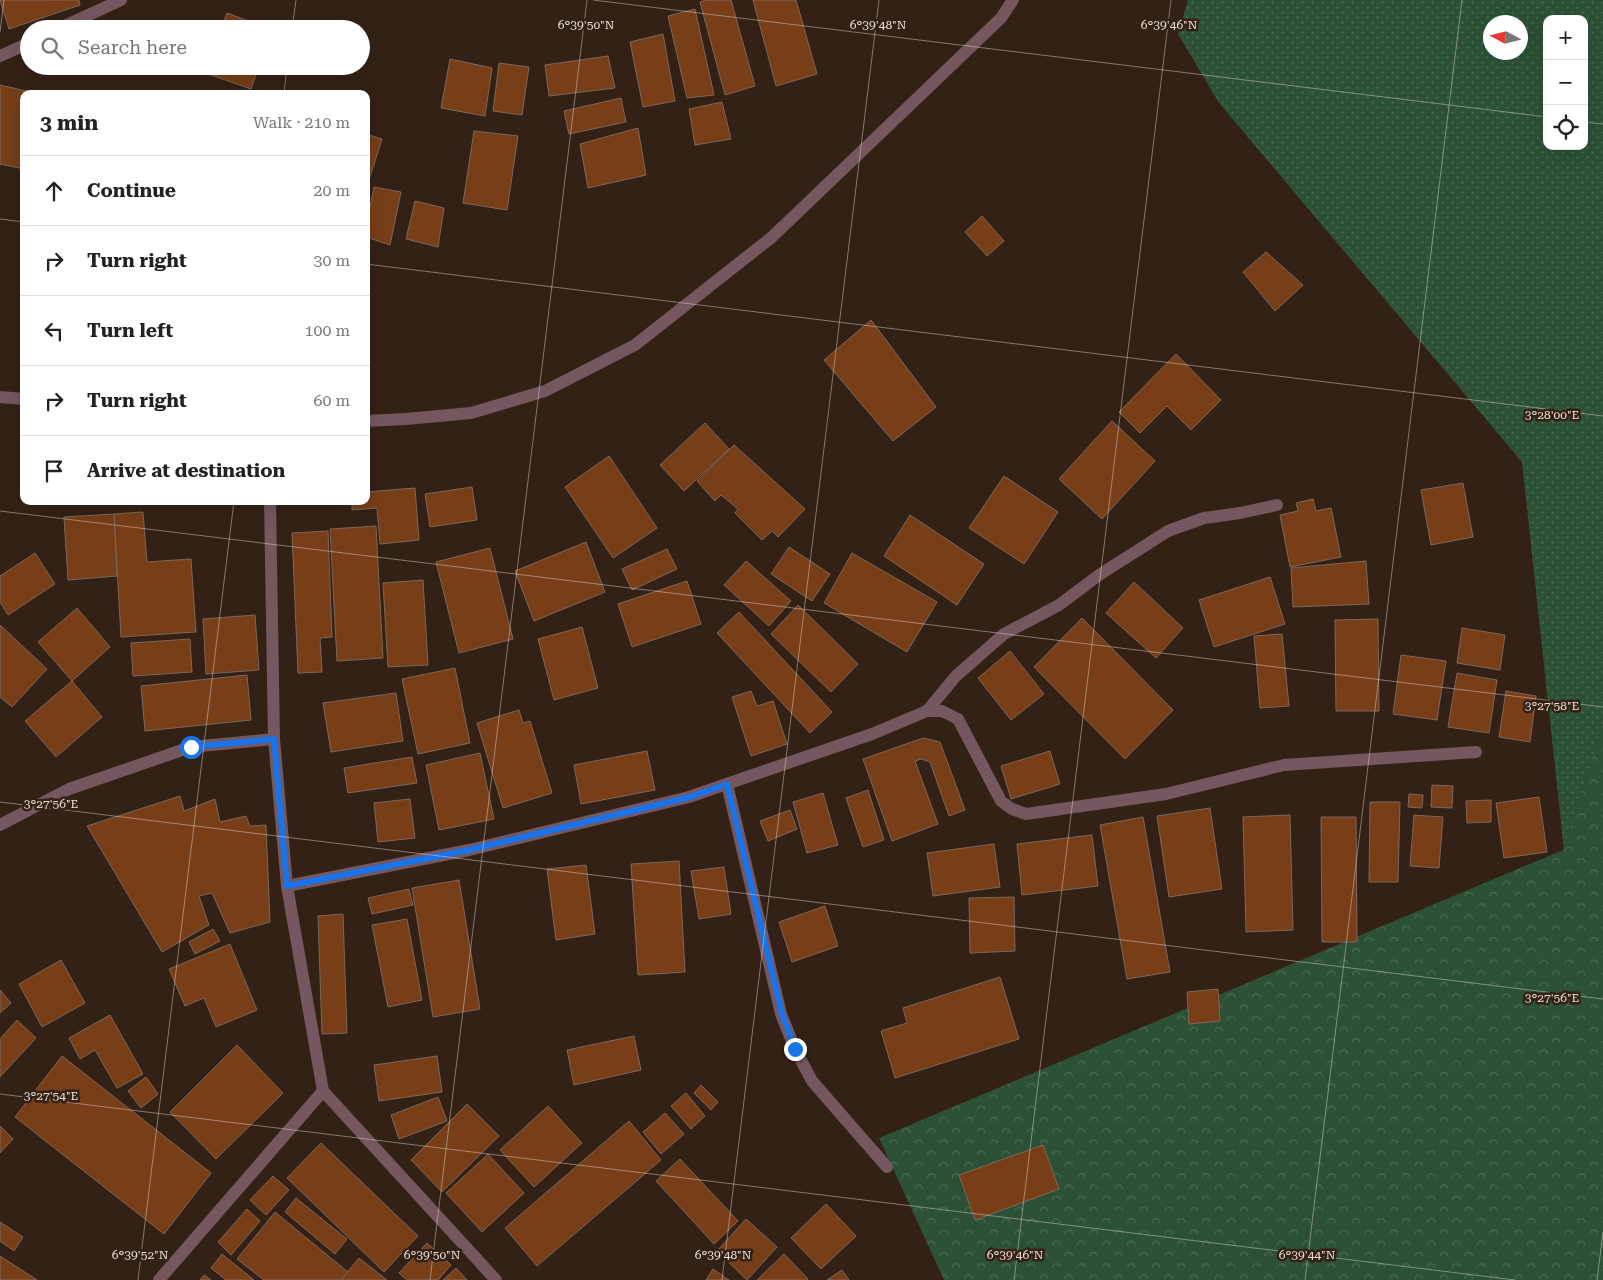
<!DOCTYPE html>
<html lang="en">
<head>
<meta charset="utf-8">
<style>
	:root { --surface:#fff; --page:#f6f6f6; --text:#222; --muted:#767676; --line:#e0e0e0 }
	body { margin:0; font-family:"Roboto Serif",serif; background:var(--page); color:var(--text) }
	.controls { position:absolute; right:15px; top:15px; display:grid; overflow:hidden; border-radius:10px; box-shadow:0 5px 20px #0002 }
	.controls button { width:45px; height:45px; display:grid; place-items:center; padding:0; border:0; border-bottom:1px solid var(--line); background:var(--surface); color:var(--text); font:25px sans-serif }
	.compass { position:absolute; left:1483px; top:15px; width:45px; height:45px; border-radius:50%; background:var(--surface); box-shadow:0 5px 20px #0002; rotate:277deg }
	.stop { position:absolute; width:15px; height:15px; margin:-11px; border:4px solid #1a73e8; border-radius:50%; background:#fff }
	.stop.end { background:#1a73e8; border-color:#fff; box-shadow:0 1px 5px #0008 }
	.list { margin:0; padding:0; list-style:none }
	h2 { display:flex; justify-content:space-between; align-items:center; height:65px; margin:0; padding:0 20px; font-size:21px }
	h2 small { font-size:16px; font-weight:400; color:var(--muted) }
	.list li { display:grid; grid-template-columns:32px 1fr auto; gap:15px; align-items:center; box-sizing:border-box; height:70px; padding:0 20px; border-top:1px solid var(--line) }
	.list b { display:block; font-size:19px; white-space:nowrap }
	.list em { font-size:16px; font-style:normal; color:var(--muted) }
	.icon { flex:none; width:28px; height:28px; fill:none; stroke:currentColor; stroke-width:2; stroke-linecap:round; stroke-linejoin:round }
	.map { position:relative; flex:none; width:1603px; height:1280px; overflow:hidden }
	.search { position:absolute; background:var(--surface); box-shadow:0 5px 20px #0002; left:20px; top:20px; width:350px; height:55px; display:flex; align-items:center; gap:12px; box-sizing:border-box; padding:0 18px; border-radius:28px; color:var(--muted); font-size:19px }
	.panel { position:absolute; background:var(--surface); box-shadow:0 5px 20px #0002; left:20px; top:90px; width:350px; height:415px; border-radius:10px }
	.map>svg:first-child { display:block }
	.grass { fill:url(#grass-dots); fill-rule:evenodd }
	.forest { fill:url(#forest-crowns) }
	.building { fill:#773e18; stroke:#7d675a }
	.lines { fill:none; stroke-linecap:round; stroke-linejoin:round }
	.service { stroke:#75575f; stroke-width:12 }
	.minor { stroke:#75575f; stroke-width:12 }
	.tertiary { stroke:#75575f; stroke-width:12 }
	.route { stroke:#1a73e8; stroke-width:6 }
	.ticks { fill:none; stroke:#ecdfd8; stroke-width:1; stroke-opacity:0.45 }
	.ticks-label { font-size:12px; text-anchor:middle; fill:#ecdfd8; stroke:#342116; stroke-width:5; stroke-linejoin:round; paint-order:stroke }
</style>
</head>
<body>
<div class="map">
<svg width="1603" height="1280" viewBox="0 0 1603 1280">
	<defs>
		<pattern id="grass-dots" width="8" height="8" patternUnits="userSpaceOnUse" patternTransform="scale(1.25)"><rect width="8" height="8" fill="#2c5136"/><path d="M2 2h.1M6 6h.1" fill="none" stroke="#4b6a52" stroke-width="1.8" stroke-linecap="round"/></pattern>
		<pattern id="forest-crowns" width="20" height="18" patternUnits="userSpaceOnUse" patternTransform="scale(1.25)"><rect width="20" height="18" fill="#2c5136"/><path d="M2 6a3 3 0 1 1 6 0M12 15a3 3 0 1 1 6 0" fill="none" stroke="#4b6a52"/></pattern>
	</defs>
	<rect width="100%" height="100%" fill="#342116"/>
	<!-- grass -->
	<path class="grass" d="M 1188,0 L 1603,0 L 1603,723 L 1564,850 L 1522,462 L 1219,103 L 1178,34 ZM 1547,19 L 1584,19 L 1584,146 L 1547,146 ZM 1490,22 L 1520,22 L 1520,52 L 1490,52 Z"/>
	<!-- forest -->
	<polygon class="forest" points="1603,723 1603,1280 944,1280 879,1138 1563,850"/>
	<!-- building -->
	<g class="building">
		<polygon points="0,0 79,0 80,5 9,29"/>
		<polygon points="706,0 731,0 755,86 725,95 700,2"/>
		<polygon points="753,0 796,0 817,74 776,86"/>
		<polygon points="695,9 714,95 687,98 668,16"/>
		<polygon points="227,13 270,29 221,29"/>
		<polygon points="663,34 675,101 643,107 630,42"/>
		<polygon points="608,56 615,88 549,96 545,65"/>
		<polygon points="450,59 492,68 485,116 441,108"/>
		<polygon points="499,63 529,67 522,115 493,111"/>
		<polygon points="207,66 259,66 251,89 205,73"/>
		<polygon points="0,85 39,94 24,94 24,169 0,164"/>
		<polygon points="621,98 626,122 569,134 564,111"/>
		<polygon points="722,102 731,139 695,145 689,109"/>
		<polygon points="638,128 646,175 588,188 580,144"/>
		<polygon points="474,131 518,136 507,210 463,203"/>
		<polygon points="366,134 382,139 366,190"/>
		<polygon points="374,187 401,192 390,245 366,237 366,227"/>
		<polygon points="415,201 444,208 438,247 406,239"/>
		<polygon points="982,216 1004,241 987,256 965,232"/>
		<polygon points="1266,252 1303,285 1275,311 1243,272"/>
		<polygon points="871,320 936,407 893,441 824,360"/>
		<polygon points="1176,354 1221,400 1191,430 1167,406 1140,433 1119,412"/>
		<polygon points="1112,421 1155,461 1102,519 1059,479"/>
		<polygon points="705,423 729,449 684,491 660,465"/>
		<polygon points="734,445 805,509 778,537 772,531 762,540 735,513 738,509 721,495 715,501 697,481"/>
		<polygon points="609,456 657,528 613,558 565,487"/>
		<polygon points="1004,476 1058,512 1024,564 969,528"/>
		<polygon points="1463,483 1473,537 1431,545 1421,490"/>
		<polygon points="472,487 477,520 430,527 425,494"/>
		<polygon points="415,488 419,540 380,544 377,508 352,510 352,501 366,501 366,492"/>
		<polygon points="1313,499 1316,511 1331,508 1341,557 1290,567 1280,515 1298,511 1296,503"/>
		<polygon points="143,512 147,562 191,559 196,632 121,637 114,514"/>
		<polygon points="114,514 117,576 68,580 64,517"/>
		<polygon points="910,515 984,564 957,605 884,556"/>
		<polygon points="376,526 383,658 337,661 330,529"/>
		<polygon points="328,531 332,637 320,638 322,672 298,673 292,533"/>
		<polygon points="586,542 605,592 534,621 515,571"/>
		<polygon points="789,547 830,574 812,601 771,574"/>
		<polygon points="490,548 513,639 459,653 436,562"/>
		<polygon points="667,549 677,569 632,590 622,569"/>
		<polygon points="35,553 55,584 8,615 0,602 0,576"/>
		<polygon points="852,553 937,602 907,652 824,603"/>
		<polygon points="746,561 791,601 769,626 724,585"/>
		<polygon points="1366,561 1369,604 1293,607 1291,568"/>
		<polygon points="1270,577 1285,624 1214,647 1199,600"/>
		<polygon points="423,580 428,665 388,667 383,583"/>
		<polygon points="687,581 701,624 632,647 618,604"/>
		<polygon points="1134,582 1183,628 1156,658 1106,613"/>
		<polygon points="798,605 858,664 831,692 771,634"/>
		<polygon points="77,608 110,647 72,681 38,642"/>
		<polygon points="739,612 832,712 810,733 717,633"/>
		<polygon points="255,615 259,670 206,674 203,619"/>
		<polygon points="1082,618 1173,710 1125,759 1034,667"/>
		<polygon points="1378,619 1379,711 1336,711 1335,620"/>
		<polygon points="0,625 47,669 12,707 0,697"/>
		<polygon points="582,627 598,688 554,700 538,639"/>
		<polygon points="1462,628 1505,635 1500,670 1457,663"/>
		<polygon points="1282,634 1289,706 1260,708 1254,636"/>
		<polygon points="190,639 192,672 133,676 131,643"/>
		<polygon points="1010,651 1044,694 1011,720 978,678"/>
		<polygon points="1401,655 1446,661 1437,720 1393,714"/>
		<polygon points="455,668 470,743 418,754 402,679"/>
		<polygon points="1457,673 1497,680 1489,733 1448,727"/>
		<polygon points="247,675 251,720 145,731 141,686"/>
		<polygon points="72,681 102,717 56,757 25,721"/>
		<polygon points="751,691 757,706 773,701 787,744 751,756 732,697"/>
		<polygon points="1506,691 1536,696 1530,742 1499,737"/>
		<polygon points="396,693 403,741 331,752 323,703"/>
		<polygon points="519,710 523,723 530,721 552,793 503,808 477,723"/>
		<polygon points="923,738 940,742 965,810 949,816 930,762 921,759 915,761 938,824 892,841 863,759"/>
		<polygon points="647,751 655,790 581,804 574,765"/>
		<polygon points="1050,751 1060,784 1011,799 1001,766"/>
		<polygon points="480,753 494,819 439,830 426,765"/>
		<polygon points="412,757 417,783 348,793 344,768"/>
		<polygon points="1432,785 1453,786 1452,808 1431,807"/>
		<polygon points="868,790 884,840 863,847 846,798"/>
		<polygon points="823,793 838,845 807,853 793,802"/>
		<polygon points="1409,794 1423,795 1422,808 1408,807"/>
		<polygon points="180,796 184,811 215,799 220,822 246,816 250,826 266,825 270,922 230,933 212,893 199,896 209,925 162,952 87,826"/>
		<polygon points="1539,797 1547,852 1504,858 1496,803"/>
		<polygon points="410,799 415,838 378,842 374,803"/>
		<polygon points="1491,800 1491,822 1467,823 1466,801"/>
		<polygon points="1370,802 1400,802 1398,882 1369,882"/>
		<polygon points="1210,808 1222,889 1169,897 1157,816"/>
		<polygon points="790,810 797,829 768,841 760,821"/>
		<polygon points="1290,815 1293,930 1246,932 1243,817"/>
		<polygon points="1414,815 1443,817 1439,868 1410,866"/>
		<polygon points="1143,817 1170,972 1127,979 1100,825"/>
		<polygon points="1321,817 1356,817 1357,942 1322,942"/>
		<polygon points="1092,835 1098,886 1022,895 1017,844"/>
		<polygon points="994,844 1000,887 933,896 927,853"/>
		<polygon points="679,861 685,972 638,975 631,864"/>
		<polygon points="586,865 595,934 556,940 547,869"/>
		<polygon points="724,867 731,914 699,919 691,871"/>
		<polygon points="459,880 480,1009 433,1017 412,888"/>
		<polygon points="409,889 413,905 372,914 368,898"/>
		<polygon points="1014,897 1015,951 970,953 969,898"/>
		<polygon points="825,906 838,946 792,962 779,922"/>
		<polygon points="343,914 347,1033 322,1034 318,916"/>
		<polygon points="407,919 422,1000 388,1007 372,925"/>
		<polygon points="213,929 220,941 195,954 189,942"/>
		<polygon points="230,944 257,1010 216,1027 204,998 185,1006 169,969"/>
		<polygon points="61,960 85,1003 42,1027 19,984"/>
		<polygon points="1000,977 1019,1039 895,1078 881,1031 907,1023 903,1008"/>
		<polygon points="1218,989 1220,1021 1189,1024 1187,992"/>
		<polygon points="0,990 11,1003 0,1013"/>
		<polygon points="110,1015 143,1074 117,1088 95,1050 80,1059 69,1038"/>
		<polygon points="17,1020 36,1038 0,1077 0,1039"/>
		<polygon points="634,1036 641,1070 574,1085 567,1050"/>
		<polygon points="237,1045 283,1093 216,1159 170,1112"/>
		<polygon points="62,1056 211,1173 164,1234 15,1117"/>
		<polygon points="437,1056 442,1092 379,1101 374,1065"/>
		<polygon points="146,1077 158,1094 141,1108 128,1091"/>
		<polygon points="701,1085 718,1102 711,1110 694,1093"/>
		<polygon points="686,1093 705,1116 691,1129 671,1106"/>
		<polygon points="438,1097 447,1121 399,1139 391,1115"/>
		<polygon points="467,1104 499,1136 442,1192 411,1160"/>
		<polygon points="548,1106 582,1143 534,1187 500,1150"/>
		<polygon points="665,1113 684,1134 661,1154 643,1132"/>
		<polygon points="629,1121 661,1160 537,1266 505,1228"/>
		<polygon points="0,1126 13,1139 0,1153"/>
		<polygon points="321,1143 418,1236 384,1272 287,1178"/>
		<polygon points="1043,1145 1059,1189 975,1220 959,1175"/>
		<polygon points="488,1154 524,1193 482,1232 446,1193"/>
		<polygon points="680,1159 738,1221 714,1244 656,1181"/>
		<polygon points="273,1176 289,1190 266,1215 250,1200"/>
		<polygon points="296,1198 347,1239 335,1254 285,1212"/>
		<polygon points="826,1204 856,1236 821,1269 791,1238"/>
		<polygon points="247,1209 260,1221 231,1255 218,1242"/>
		<polygon points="275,1212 348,1272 341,1280 264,1280 237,1259"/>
		<polygon points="746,1219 777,1247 747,1280 717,1251"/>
		<polygon points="0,1222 23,1237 14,1251 0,1241"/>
		<polygon points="427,1243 451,1265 438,1280 407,1280 399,1273"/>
		<polygon points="222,1254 254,1280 226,1280 211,1268"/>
		<polygon points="784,1254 808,1279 807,1280 757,1280"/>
		<polygon points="0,1256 37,1280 0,1280"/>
		<polygon points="359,1258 387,1280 341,1280"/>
		<polygon points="456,1268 467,1280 443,1280"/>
		<polygon points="713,1269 729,1280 706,1280"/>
		<polygon points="842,1270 849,1280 827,1280"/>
		<polygon points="204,1275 211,1280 200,1280"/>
	</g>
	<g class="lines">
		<!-- service -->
		<polyline class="service" points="927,711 956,676 1004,634 1059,605 1099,575 1168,531 1204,518 1240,513 1277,505"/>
		<!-- minor -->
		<g class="minor">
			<polyline points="58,29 121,0"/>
			<polyline points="0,56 29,43"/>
			<polyline points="727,784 781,1014 795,1049 812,1081 887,1167"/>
			<polyline points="0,825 69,789 191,747 274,739"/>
			<polyline points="287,886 469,850 689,797 872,734 927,711 942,711 958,719 1001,801 1012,809 1026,814 1166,794 1284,765 1476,752"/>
			<polyline points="323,1091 496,1280"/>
			<polyline points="159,1280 323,1091 287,886 274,739 270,501"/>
		</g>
		<!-- tertiary -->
		<g class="tertiary">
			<polyline points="0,397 24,399"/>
			<polyline points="366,421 406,419 471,413 545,391 635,345 772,237 1001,18 1013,0"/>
		</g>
	</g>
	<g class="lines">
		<!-- route -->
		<polyline class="route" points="191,747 274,739 287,886 469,850 690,797 727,784 782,1014 795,1049"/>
	</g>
	<!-- ticks -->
	<path class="ticks" d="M 593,0 L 1547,117M 292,29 L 296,0M 0,32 L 4,0M 284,94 L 287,66M 1584,122 L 1603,124M 0,219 L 24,222M 366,264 L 1603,416M 0,511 L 1603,707M 0,802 L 1603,999M 0,1094 L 1515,1280M 138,1280 L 234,501M 430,1280 L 587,0M 722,1280 L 879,0M 1014,1280 L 1171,0M 1305,1280 L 1462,0M 1597,1280 L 1603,1232"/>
	<g class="ticks-label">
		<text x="586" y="29">6°39'50"N</text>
		<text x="878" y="29">6°39'48"N</text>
		<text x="1169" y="29">6°39'46"N</text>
		<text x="1552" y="419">3°28'00"E</text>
		<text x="1552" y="710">3°27'58"E</text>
		<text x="51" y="808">3°27'56"E</text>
		<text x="1552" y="1002">3°27'56"E</text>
		<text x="51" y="1100">3°27'54"E</text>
		<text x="140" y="1259">6°39'52"N</text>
		<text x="432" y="1259">6°39'50"N</text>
		<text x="723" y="1259">6°39'48"N</text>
		<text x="1015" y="1259">6°39'46"N</text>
		<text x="1307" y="1259">6°39'44"N</text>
	</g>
</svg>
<div class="controls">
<button>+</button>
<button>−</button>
<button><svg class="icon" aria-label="locate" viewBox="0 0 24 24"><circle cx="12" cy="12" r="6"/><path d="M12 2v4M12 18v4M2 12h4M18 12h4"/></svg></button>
</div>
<svg class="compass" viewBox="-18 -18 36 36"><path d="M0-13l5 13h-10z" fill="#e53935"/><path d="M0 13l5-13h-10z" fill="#767676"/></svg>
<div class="stop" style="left:191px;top:747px"></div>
<div class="stop end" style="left:795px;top:1049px"></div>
<div class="search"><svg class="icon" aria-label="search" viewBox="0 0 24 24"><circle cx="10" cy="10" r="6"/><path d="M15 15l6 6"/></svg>Search here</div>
<section class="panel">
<h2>3 min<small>Walk · 210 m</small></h2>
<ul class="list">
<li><svg class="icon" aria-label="ahead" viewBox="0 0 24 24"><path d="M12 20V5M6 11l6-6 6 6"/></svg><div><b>Continue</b></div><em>20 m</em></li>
<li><svg class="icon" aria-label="right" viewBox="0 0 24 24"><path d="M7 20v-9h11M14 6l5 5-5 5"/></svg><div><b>Turn right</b></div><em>30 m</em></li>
<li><svg class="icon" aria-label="left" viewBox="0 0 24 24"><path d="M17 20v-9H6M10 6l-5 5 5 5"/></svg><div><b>Turn left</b></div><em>100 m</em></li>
<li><svg class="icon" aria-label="right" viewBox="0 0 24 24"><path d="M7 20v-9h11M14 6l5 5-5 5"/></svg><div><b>Turn right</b></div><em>60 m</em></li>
<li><svg class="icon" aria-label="arrive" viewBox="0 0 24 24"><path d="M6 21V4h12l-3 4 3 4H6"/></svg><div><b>Arrive at destination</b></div></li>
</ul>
</section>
</div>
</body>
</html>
